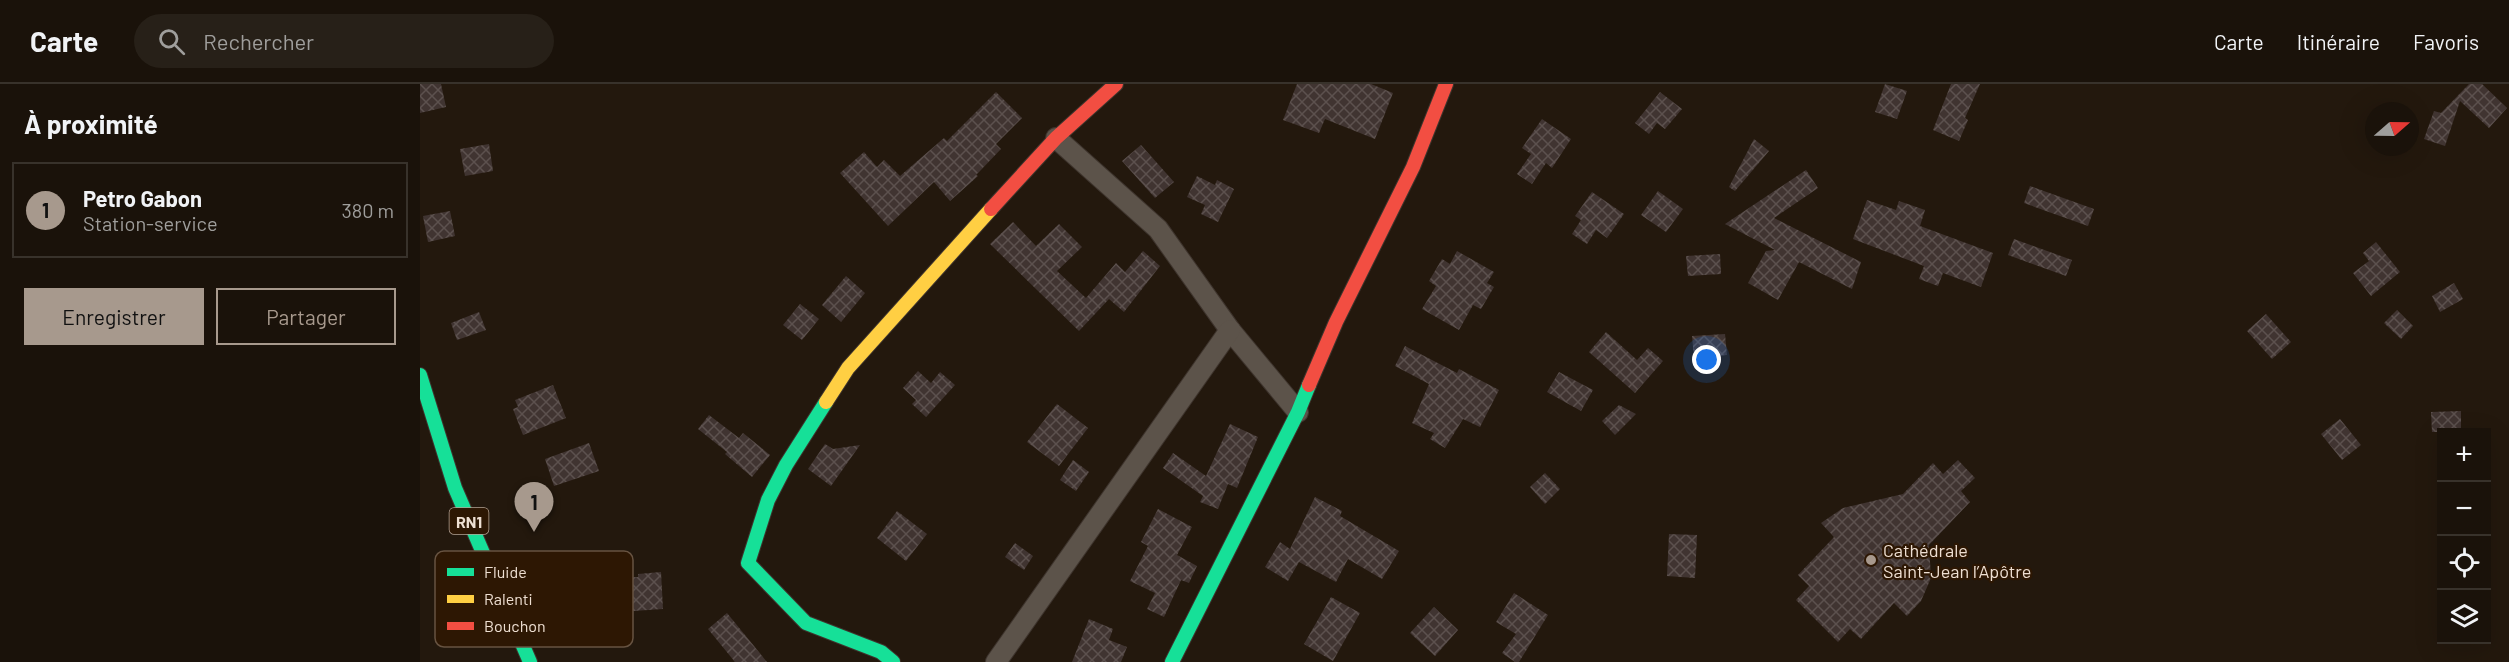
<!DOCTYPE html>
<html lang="fr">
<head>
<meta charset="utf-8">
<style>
	:root { --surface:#1a120a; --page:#272018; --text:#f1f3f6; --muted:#9f9e9c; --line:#38322b; --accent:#a7998d }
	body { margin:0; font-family:Barlow,sans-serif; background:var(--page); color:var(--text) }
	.controls { position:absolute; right:18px; bottom:18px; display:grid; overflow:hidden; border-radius:0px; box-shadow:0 6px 24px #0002 }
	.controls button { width:54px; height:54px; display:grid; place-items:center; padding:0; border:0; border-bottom:2px solid var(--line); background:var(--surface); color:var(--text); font:30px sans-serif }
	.compass { position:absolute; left:1945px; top:18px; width:54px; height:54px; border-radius:50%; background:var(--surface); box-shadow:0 6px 24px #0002; rotate:70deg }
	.you { position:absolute; left:1287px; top:276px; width:21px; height:21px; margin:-15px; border:4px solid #fff; border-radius:50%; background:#1a73e8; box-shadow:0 0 0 9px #1a73e833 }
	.badge { display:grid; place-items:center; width:39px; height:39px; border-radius:50%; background:var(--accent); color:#111; font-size:20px; font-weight:700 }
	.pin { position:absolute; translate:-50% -50px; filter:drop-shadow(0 2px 3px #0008) }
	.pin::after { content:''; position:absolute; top:32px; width:21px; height:18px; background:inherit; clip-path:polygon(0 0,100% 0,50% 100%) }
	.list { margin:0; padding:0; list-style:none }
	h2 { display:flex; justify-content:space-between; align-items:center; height:78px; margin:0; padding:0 24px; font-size:26px }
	h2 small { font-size:20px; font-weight:400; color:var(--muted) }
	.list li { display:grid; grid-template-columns:39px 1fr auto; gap:18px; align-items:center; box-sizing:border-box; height:96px; margin:0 12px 12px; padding:0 12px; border:2px solid var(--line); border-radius:0px }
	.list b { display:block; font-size:22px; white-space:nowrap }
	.list p { margin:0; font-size:20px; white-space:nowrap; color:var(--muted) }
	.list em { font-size:20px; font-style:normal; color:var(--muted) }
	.actions { display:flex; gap:12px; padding:18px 24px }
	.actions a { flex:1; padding:14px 0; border:2px solid var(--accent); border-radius:0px; text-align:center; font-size:21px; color:var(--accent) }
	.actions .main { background:var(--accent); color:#111 }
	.icon { flex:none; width:33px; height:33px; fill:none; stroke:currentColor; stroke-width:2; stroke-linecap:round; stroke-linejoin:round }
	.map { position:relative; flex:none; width:2089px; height:578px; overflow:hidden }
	header { display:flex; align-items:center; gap:36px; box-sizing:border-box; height:84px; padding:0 30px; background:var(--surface); border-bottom:2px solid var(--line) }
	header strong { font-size:28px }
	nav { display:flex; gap:33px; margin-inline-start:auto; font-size:21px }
	.search { width:420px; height:54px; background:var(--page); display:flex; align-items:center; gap:15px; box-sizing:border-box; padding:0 21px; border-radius:33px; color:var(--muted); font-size:22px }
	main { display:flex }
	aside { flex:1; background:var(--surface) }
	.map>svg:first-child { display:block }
	.building { fill:url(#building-cross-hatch) }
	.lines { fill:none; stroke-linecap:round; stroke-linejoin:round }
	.street-casing { stroke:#3e342d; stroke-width:22 }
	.fast-casing { stroke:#3e342d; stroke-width:16 }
	.slow-casing { stroke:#3e342d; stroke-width:16 }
	.jam-casing { stroke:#3e342d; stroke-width:16 }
	.street { stroke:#5c534a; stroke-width:20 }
	.fast { stroke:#16e098; stroke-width:14 }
	.slow { stroke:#ffcf43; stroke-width:14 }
	.jam { stroke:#f24e42; stroke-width:14 }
	.poi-dot { fill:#a7998d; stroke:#2d1703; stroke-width:2 }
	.labels { text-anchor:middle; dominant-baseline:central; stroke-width:4.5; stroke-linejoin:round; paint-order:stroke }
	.shield { fill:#2d1703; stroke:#b4a394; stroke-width:1.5 }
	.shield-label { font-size:16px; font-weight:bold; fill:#eedfd2 }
	.poi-label { font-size:18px; fill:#eedfd2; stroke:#2d1703; text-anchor:start }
	.key { fill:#2d1703; stroke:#675341; stroke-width:1.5 }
	.key-label { font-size:16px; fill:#eedfd2 }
</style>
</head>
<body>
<header>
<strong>Carte</strong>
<div class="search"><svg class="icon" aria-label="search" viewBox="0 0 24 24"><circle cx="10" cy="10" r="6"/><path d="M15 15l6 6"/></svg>Rechercher</div>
<nav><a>Carte</a><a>Itinéraire</a><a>Favoris</a></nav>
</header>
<main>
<aside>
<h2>À proximité<small></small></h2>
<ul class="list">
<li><span class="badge">1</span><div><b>Petro Gabon</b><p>Station-service</p></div><em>380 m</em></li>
</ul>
<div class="actions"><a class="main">Enregistrer</a><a>Partager</a></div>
</aside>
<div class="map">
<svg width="2089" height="578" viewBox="0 0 2089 578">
	<defs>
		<pattern id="building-cross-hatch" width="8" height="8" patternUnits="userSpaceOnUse" patternTransform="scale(1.5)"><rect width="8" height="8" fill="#403431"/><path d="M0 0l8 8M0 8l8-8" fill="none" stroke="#5c514e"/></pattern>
	</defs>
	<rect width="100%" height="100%" fill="#23180d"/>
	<!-- building -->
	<g class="building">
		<polygon points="0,0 21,0 26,23 0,29"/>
		<polygon points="877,0 951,0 973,9 955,55 905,35 899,49 863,36"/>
		<polygon points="1465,0 1487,7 1477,35 1455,28"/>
		<polygon points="1531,0 1560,0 1545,34 1548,36 1539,57 1513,46"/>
		<polygon points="2049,0 2062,0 2087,24 2069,44 2040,17 2025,62 2004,55 2014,27 2021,29"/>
		<polygon points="576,8 602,34 576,60 581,65 556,91 558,92 530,117 514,98 468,142 420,89 444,68 457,83 464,76 480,92 524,54 527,57"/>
		<polygon points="1240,8 1262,25 1245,45 1237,39 1229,50 1215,39"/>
		<polygon points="1122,35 1151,55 1132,84 1126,79 1112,100 1097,90 1111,70 1102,64"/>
		<polygon points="1334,55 1349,67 1315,107 1309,103"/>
		<polygon points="69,60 73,87 45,92 40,65"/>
		<polygon points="721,61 754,98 735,114 702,77"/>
		<polygon points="1386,86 1398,104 1354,134 1441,178 1432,205 1379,178 1358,216 1328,199 1346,167 1355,166 1305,140"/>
		<polygon points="777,92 795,101 797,96 814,105 798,138 781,130 785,121 767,113"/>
		<polygon points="1610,102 1674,125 1668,142 1604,119"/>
		<polygon points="1238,107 1263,125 1246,148 1221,131"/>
		<polygon points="1172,108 1204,130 1187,154 1176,146 1167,160 1152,150 1161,136 1155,132"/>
		<polygon points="1447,116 1476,126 1479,117 1505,126 1500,142 1573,169 1561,203 1523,189 1518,202 1499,195 1504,182 1433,155"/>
		<polygon points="30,127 35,152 8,158 3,132"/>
		<polygon points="593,138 616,162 639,140 662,163 637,187 666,214 696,179 705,188 723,167 740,182 704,228 689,215 659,247 570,160"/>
		<polygon points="1594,155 1652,176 1646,192 1588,171"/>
		<polygon points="1956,158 1980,188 1951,212 1933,189 1949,177 1943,169"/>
		<polygon points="1037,167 1074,188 1067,199 1074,203 1061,225 1053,221 1039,246 1002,225 1016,202 1009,197 1022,175 1030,180"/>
		<polygon points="1300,170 1301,190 1268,192 1266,172"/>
		<polygon points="426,192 445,209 421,238 402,221"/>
		<polygon points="2034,199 2043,215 2020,228 2012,212"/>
		<polygon points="380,220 399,235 382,256 363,241"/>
		<polygon points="1977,226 1993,242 1981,255 1964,239"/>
		<polygon points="59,228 66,246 37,256 31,239"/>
		<polygon points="1846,230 1871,258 1852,275 1827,247"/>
		<polygon points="1186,248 1217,276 1228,264 1243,277 1215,309 1169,268"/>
		<polygon points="1305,250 1307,271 1274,274 1272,252"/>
		<polygon points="985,262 1037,289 1039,285 1079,306 1060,343 1043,335 1025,364 1010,355 1014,349 992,339 1009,300 975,282"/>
		<polygon points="498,287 511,299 520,288 535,301 506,333 492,320 496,316 483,304"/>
		<polygon points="1139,288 1173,306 1161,327 1127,308"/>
		<polygon points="133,301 146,334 103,351 93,325 98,323 95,316"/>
		<polygon points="637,320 668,344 639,382 607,358"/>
		<polygon points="1199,321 1216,330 1195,351 1182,337"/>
		<polygon points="2041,327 2041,348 2012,348 2011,328"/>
		<polygon points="289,331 319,354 323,349 350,371 332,393 305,370 307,368 278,345"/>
		<polygon points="1920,335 1941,361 1922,376 1901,350"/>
		<polygon points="810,340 838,353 817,404 808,400 798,425 780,418 783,412 743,384 753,369 786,392"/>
		<polygon points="169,359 179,387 134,402 125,375"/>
		<polygon points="405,360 413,365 440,361 411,402 388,385"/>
		<polygon points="653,376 669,388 656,407 640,396"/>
		<polygon points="1538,376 1555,394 1541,407 1550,418 1509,461 1511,494 1501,517 1487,532 1474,519 1441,555 1430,545 1418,558 1376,516 1389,502 1378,491 1414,453 1401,439 1423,424 1483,410 1513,379 1523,390"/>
		<polygon points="1125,389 1140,405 1125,420 1110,403"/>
		<polygon points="895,413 922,427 920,432 979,467 962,495 928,475 916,498 879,478 868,497 845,483 860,458 870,465"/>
		<polygon points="738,425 772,443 757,471 777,482 769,499 761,496 744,533 727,525 735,509 710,497 728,462 721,458"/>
		<polygon points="477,427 507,450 486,477 457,454"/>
		<polygon points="1249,450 1277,451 1275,494 1247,492"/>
		<polygon points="595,459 613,472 604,486 585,473"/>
		<polygon points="241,488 243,525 199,528 199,540 180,540 179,494 218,493 218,490"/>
		<polygon points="1094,509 1128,531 1099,578 1095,578 1082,569 1096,550 1076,538"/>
		<polygon points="911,513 940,529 913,577 884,560"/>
		<polygon points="1014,523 1038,546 1015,572 990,549"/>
		<polygon points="307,529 347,578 315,578 288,545"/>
		<polygon points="669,535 693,545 689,556 707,563 701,578 652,578"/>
	</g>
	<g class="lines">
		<!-- street casing -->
		<g class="street-casing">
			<g id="street">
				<polyline points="636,54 738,145 810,246 878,328"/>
				<polyline points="576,578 810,246"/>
			</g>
		</g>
		<!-- fast casing -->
		<g class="fast-casing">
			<g id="fast">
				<polyline points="0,291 35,404 110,578"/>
				<polyline points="406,318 366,381 348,416 328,479 386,539 461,568 473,578"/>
				<polyline points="752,578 878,328 889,301"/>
			</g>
		</g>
		<!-- slow casing -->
		<g class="slow-casing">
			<polyline id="slow" points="406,318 428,284 571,125"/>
		</g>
		<!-- jam casing -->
		<g class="jam-casing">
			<g id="jam">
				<polyline points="571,125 636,54 696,0"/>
				<polyline points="889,301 916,238 993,83 1026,0"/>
			</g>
		</g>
		<!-- street -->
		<use href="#street" class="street"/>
		<!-- fast -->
		<use href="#fast" class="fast"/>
		<!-- slow -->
		<use href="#slow" class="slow"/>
		<!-- jam -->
		<use href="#jam" class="jam"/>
	</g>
	<!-- markers -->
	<circle class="poi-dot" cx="1451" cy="476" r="6"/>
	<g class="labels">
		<!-- shield labels -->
		<rect class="shield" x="29.5" y="424" width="39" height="26" rx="4.5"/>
		<g class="shield-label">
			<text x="49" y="437">RN1</text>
		</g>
		<!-- poi labels -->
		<g class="poi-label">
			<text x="1463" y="466">Cathédrale<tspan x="1463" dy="21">Saint-Jean l’Apôtre</tspan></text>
		</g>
	</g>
	<!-- legend -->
	<rect x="15" y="467" width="198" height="96" rx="9" class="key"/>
	<rect x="27" y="484" width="27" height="8" fill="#16e098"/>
	<rect x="27" y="511" width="27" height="8" fill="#ffcf43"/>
	<rect x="27" y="538" width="27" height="8" fill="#f24e42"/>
	<g class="key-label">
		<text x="64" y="494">Fluide</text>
		<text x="64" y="521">Ralenti</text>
		<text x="64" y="548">Bouchon</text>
	</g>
</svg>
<div class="controls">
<button>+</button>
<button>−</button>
<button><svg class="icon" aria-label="locate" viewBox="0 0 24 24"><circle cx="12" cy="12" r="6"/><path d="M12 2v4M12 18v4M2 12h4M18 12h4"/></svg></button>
<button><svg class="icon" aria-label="layers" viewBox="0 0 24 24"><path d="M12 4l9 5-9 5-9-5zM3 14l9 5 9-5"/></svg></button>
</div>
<svg class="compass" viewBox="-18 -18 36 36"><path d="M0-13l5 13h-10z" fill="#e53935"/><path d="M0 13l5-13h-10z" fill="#9f9e9c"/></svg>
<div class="you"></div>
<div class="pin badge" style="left:114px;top:448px">1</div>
</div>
</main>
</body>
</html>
